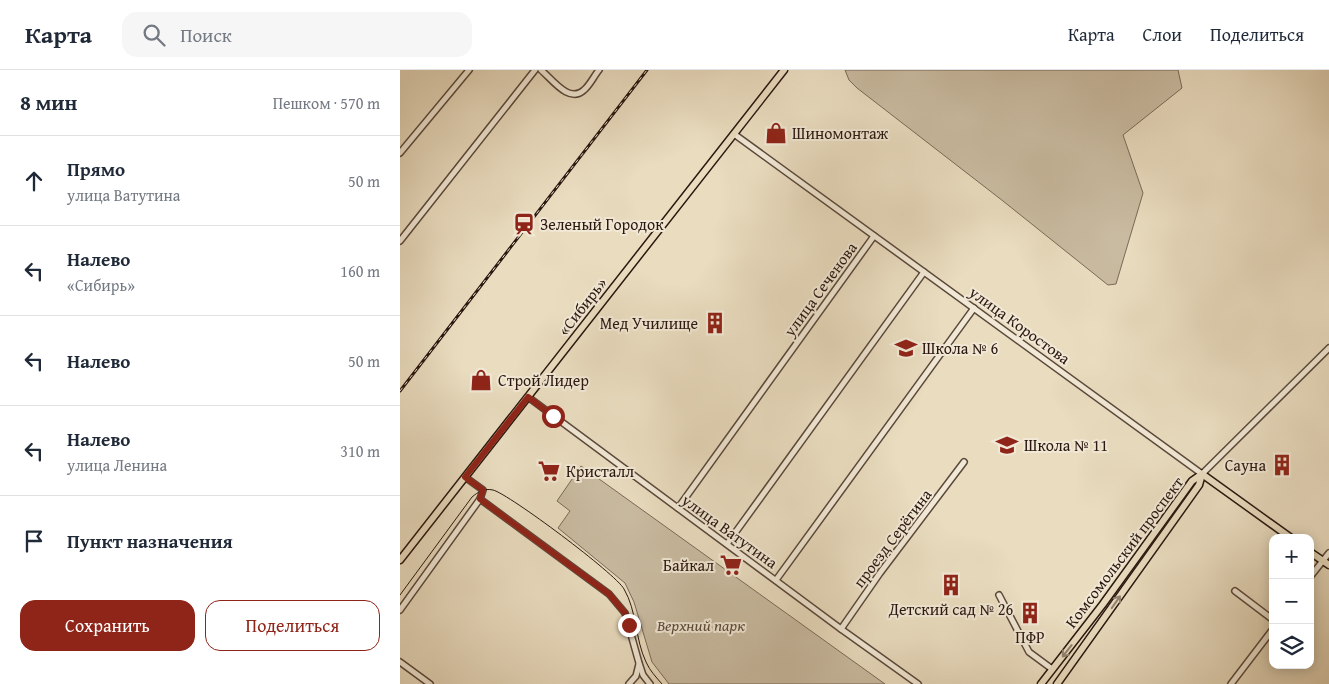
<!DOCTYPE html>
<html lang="ru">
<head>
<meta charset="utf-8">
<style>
	:root { --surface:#fff; --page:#f6f6f7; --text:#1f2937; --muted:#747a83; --line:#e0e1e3; --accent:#8f2418 }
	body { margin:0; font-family:"Gentium Book Plus",serif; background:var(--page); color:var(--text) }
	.controls { position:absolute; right:15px; bottom:15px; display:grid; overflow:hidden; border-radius:10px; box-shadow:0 2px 12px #0003 }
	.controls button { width:45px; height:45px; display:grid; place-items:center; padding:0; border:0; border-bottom:1px solid var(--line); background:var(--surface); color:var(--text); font:25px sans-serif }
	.stop { position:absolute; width:15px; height:15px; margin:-11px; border:4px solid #8f2418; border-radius:50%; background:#fff }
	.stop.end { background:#8f2418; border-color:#fff; box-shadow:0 1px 5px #0008 }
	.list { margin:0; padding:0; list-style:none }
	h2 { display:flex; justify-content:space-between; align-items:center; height:65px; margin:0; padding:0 20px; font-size:21px }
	h2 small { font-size:16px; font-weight:400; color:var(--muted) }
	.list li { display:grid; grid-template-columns:32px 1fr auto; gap:15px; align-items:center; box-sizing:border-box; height:90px; padding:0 20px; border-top:1px solid var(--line) }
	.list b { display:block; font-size:19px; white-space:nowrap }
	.list p { margin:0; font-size:16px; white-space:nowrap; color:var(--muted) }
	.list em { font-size:16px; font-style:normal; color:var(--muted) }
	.actions { display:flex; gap:10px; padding:15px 20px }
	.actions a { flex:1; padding:11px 0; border:1px solid var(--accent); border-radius:15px; text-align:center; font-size:18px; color:var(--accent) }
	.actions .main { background:var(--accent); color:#fff }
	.icon { flex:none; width:28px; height:28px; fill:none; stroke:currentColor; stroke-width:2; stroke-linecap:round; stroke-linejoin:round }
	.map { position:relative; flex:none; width:929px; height:614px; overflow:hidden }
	header { display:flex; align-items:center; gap:30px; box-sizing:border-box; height:70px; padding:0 25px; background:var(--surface); border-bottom:1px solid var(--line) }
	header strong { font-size:24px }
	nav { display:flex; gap:28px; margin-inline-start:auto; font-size:18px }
	.search { width:350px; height:45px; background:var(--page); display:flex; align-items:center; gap:12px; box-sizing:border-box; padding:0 18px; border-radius:15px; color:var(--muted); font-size:19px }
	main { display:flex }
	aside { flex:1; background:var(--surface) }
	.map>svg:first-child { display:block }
	.green { fill:#c9bba1; stroke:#7a6958 }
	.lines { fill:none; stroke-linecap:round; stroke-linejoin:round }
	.minor-casing { stroke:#5a483b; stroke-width:8 }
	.major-casing { stroke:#2a170f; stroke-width:9 }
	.minor { stroke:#f1e8d5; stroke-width:5 }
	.major { stroke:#e9dcbf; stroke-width:6 }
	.tram { stroke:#2a170f; stroke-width:1 }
	.rail-casing { stroke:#2a170f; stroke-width:3 }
	.rail { stroke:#f1e8d5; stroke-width:1; stroke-dasharray:4; stroke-linecap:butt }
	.oneway { stroke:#938370 }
	.route { stroke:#8f2418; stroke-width:6 }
	.labels { text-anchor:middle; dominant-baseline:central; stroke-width:4; stroke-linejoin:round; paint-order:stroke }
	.poi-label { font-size:16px; fill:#2a170f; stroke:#f1e8d5; text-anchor:start }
	.street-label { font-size:16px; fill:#2a170f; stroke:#f1e8d5 }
	.park-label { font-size:16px; font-style:italic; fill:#5a483b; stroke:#f1e8d5 }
</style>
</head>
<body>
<header>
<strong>Карта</strong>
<div class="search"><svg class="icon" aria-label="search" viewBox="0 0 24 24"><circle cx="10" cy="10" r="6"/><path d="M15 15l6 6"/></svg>Поиск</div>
<nav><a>Карта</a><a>Слои</a><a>Поделиться</a></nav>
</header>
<main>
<aside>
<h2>8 мин<small>Пешком · 570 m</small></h2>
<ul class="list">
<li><svg class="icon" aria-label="ahead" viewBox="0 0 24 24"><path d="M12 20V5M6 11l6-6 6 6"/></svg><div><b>Прямо</b><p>улица Ватутина</p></div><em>50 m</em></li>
<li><svg class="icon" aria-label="left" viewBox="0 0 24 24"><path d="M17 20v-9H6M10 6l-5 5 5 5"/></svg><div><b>Налево</b><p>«Сибирь»</p></div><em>160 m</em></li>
<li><svg class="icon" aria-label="left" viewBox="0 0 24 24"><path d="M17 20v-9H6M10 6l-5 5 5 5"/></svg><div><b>Налево</b></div><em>50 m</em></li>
<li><svg class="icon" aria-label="left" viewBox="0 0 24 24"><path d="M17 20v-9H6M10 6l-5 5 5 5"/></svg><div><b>Налево</b><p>улица Ленина</p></div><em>310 m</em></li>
<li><svg class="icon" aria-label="arrive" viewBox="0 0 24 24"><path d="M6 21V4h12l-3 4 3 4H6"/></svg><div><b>Пункт назначения</b></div></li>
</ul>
<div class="actions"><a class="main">Сохранить</a><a>Поделиться</a></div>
</aside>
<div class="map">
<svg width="929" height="614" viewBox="0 0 929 614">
	<rect width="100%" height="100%" fill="#e9dcbf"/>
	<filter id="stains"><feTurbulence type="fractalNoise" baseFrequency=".004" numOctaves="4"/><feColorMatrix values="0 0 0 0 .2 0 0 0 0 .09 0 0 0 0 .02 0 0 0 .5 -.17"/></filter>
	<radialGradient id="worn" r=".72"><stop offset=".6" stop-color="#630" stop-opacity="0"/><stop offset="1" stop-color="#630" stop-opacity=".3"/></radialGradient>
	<!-- green -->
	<g class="green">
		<polygon points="445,0 778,0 782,18 723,65 743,123 716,214 708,215 603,131 457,18 449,10"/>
		<polygon points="181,396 485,614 269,614 252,592 234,532 225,513 158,458 170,441 157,431"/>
	</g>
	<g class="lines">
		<!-- minor casing -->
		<g class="minor-casing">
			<g id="minor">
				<path d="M 141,0 C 152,9 169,34 184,20 C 190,15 194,6 199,0"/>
				<polyline points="334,64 802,404 929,278"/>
				<polyline points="0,83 69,0"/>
				<polyline points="0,171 135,0"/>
				<polyline points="128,327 441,559 518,614"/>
				<polyline points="80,429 209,524 225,543 239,593 243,605 250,614"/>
				<polyline points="278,438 474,166"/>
				<polyline points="327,474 524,202"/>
				<polyline points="910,507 929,483"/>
				<polyline points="376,510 574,238"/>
				<polyline points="835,521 872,549"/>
				<polyline points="599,525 629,582 652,599"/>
				<polyline points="0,540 80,429 83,420 65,407"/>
				<polyline points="441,559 480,503 564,392"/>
				<polyline points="0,592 30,614"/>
				<polyline points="229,614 236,606 239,594"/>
				<polyline points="831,614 873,559"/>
			</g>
		</g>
		<!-- major casing -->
		<g class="major-casing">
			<g id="major">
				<polyline points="802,404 891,468"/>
				<polyline points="910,482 929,495"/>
				<polyline points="0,490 384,0"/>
				<polyline points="641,614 703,534 792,411 802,404"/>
				<polyline points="657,614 799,415 802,404"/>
			</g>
		</g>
		<!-- minor -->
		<use href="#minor" class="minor"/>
		<!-- major -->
		<use href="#major" class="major"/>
		<!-- tram -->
		<path class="tram" d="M 0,525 L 72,427 C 78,422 84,418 93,420 C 109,424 216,504 224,519 C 237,541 235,569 246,592 C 250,601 256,607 262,614"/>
		<!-- rail casing -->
		<g class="rail-casing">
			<polyline id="rail" points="0,321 247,0"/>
		</g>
		<!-- rail -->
		<use href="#rail" class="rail"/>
	</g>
	<!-- one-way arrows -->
	<defs><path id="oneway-shaft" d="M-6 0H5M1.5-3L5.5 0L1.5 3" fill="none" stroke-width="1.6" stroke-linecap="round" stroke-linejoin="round" transform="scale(1.25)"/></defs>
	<g class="oneway">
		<use href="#oneway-shaft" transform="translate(716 532) rotate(-55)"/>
		<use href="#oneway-shaft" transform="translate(667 581) rotate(128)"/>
	</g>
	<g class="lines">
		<!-- route -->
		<polyline class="route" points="153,346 128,327 65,407 83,420 80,429 209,524 225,543 229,555"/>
	</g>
	<!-- icons -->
	<defs>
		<g id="shop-bare" transform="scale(1.725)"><path d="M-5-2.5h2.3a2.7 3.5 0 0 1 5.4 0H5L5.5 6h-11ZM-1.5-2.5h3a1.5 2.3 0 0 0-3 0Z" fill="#8f2418" stroke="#f1e8d5" stroke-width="2.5" paint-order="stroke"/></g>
		<g id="station-bare" transform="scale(1.725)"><path d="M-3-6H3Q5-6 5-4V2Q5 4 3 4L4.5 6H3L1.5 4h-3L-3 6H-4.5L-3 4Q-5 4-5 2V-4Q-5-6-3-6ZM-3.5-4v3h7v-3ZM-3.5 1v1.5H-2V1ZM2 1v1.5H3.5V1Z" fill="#8f2418" stroke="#f1e8d5" stroke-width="2.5" paint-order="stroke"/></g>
		<g id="building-bare" transform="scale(1.725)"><path d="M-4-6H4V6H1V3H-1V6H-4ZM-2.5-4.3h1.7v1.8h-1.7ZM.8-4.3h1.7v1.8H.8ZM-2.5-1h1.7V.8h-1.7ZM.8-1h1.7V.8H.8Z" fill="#8f2418" stroke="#f1e8d5" stroke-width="2.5" paint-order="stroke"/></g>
		<g id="school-bare" transform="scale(1.725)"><path d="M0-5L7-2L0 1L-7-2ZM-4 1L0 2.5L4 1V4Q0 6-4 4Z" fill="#8f2418" stroke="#f1e8d5" stroke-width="2.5" paint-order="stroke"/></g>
		<g id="supermarket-bare" transform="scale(1.725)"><path d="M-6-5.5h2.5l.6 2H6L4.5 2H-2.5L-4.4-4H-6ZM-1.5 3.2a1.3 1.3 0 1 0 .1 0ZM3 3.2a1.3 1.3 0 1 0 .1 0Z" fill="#8f2418" stroke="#f1e8d5" stroke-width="2.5" paint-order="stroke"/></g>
	</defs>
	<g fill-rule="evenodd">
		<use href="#shop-bare" x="376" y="63"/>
		<use href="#station-bare" x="124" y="154"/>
		<use href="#building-bare" x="315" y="253"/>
		<use href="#school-bare" x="506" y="278"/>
		<use href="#shop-bare" x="81" y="310"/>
		<use href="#school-bare" x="607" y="375"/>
		<use href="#building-bare" x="882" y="395"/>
		<use href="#supermarket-bare" x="149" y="401"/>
		<use href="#supermarket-bare" x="331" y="495"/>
		<use href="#building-bare" x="551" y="515"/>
		<use href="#building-bare" x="630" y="543"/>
	</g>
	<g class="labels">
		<!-- poi labels -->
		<g class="poi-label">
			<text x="392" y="63">Шиномонтаж</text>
			<text x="140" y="154">Зеленый Городок</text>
			<text x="298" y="253" text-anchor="end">Мед Училище</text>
			<text x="522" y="278">Школа № 6</text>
			<text x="98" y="310">Строй Лидер</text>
			<text x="624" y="375">Школа № 11</text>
			<text x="866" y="395" text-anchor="end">Сауна</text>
			<text x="166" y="401">Кристалл</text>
			<text x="314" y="495" text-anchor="end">Байкал</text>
			<text x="551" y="539" text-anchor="middle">Детский сад № 26</text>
			<text x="630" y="567" text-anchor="middle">ПФР</text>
		</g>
		<!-- street labels -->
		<g class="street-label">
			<text transform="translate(420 219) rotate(-54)">улица Сеченова</text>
			<text transform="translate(182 236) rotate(-52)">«Сибирь»</text>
			<text transform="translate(620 255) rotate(36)">улица Коростова</text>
			<text transform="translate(330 461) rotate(36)">улица Ватутина</text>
			<text transform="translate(492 468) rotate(-53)">проезд Серёгина</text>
			<text transform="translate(724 482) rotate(-53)">Комсомольский проспект</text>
		</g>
		<!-- park labels -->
		<g class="park-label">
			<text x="301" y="555">Верхний парк</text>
		</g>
	</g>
	<rect width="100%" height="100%" filter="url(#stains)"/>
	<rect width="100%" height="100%" fill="url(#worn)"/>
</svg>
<div class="controls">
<button>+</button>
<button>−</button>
<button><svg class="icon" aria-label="layers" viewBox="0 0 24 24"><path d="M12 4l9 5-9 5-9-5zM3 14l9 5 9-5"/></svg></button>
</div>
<div class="stop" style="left:153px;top:346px"></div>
<div class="stop end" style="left:229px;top:555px"></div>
</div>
</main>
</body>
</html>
